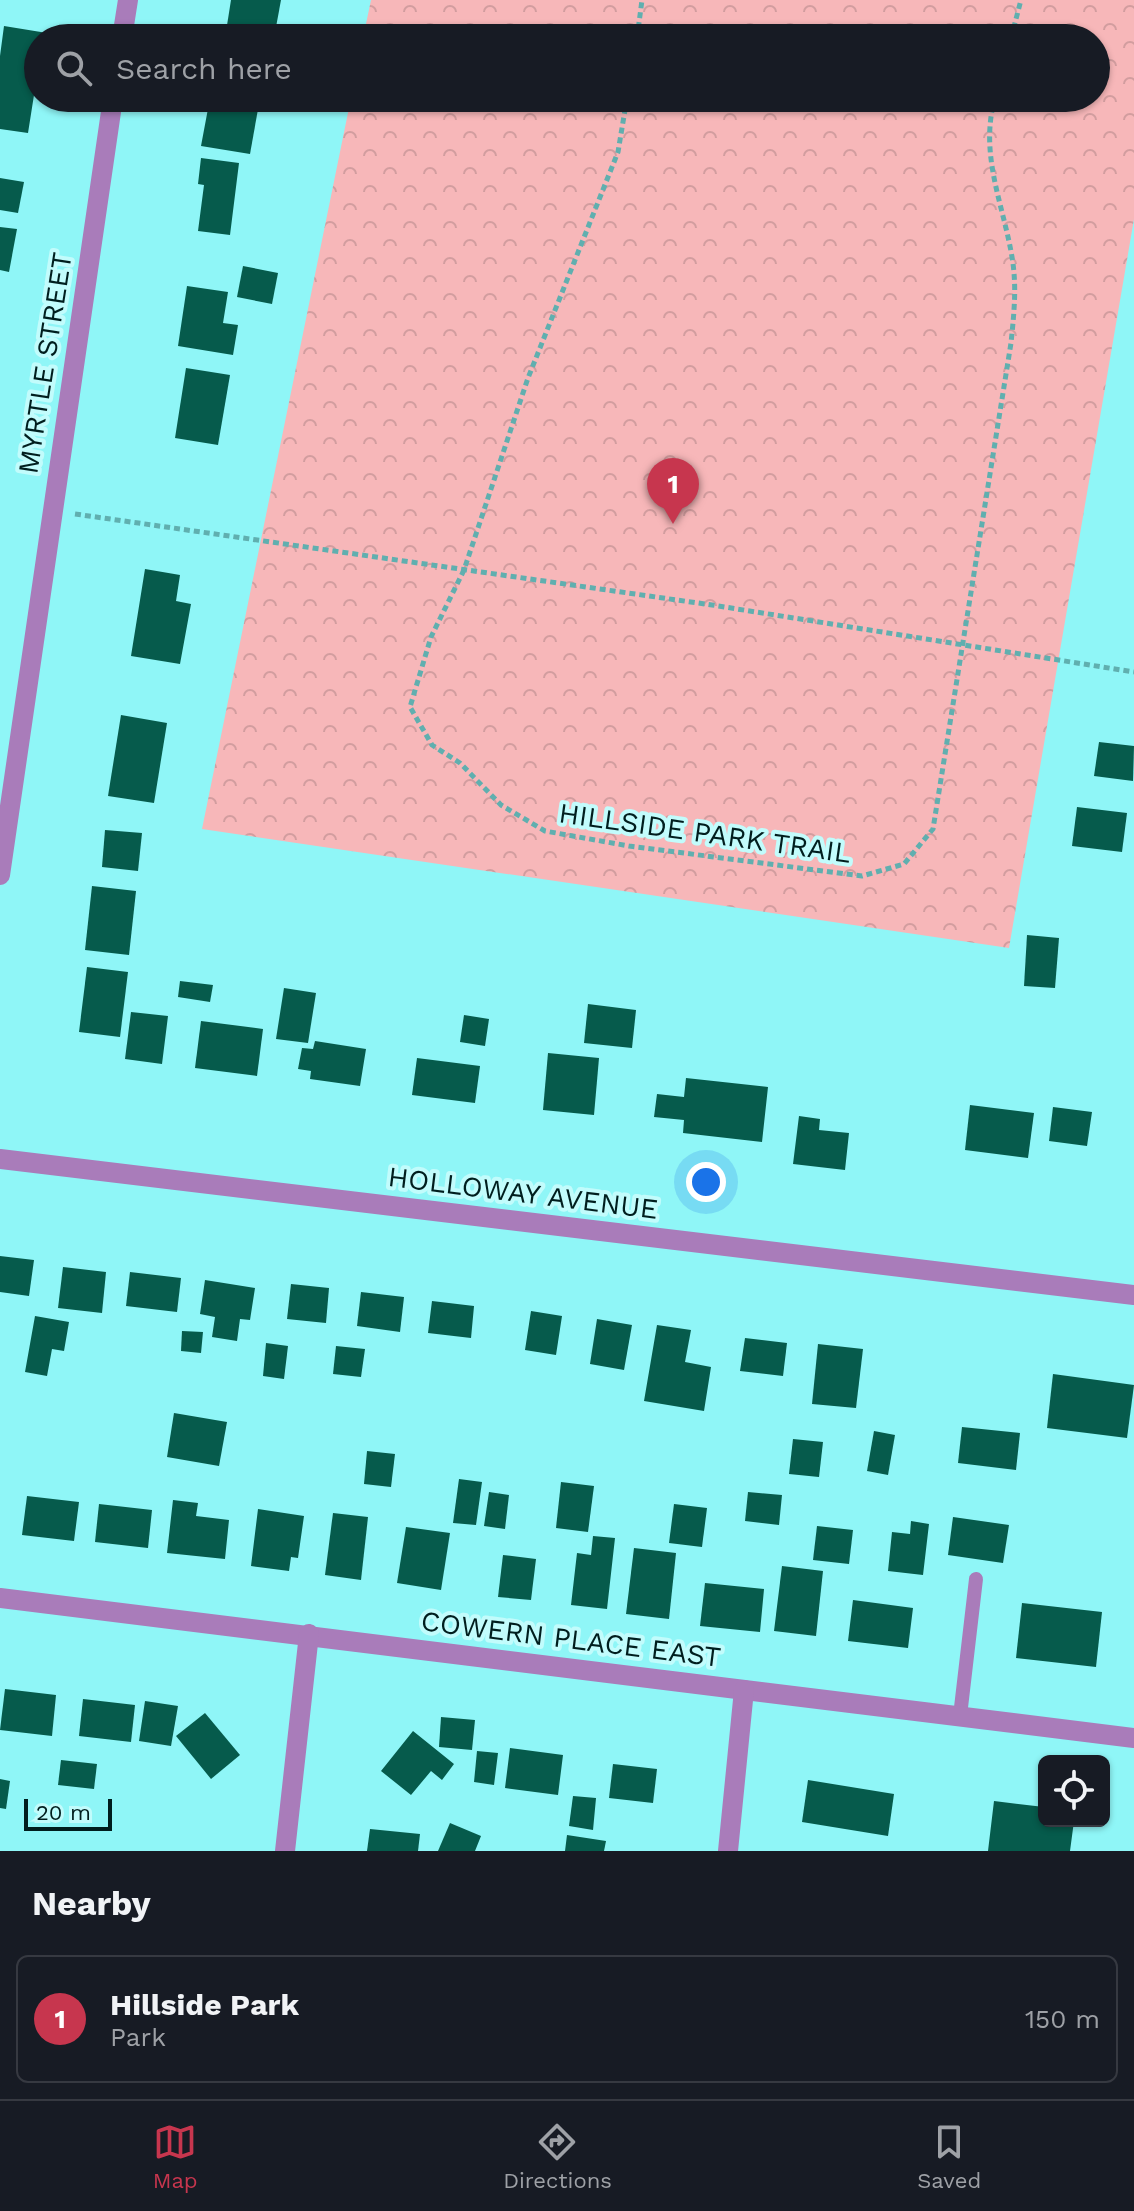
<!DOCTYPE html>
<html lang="en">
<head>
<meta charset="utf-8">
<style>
	:root { --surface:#171b24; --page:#20242c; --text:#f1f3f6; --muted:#9ea1a6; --line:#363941; --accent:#c7364e }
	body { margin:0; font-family:"Work Sans",sans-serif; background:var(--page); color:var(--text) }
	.controls { position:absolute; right:24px; bottom:24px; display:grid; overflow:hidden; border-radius:12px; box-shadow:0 2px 6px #0004 }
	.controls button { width:72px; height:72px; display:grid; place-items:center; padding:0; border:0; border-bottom:2px solid var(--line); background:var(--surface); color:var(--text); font:40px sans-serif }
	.scale { position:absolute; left:24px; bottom:20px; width:88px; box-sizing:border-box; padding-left:8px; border:4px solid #001e1e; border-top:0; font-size:22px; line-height:28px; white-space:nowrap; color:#001e1e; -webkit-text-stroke:6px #c2fcfc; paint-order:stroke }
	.you { position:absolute; left:706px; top:1182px; width:28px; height:28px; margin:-20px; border:6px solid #fff; border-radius:50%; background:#1a73e8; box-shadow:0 0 0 12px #1a73e833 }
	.badge { display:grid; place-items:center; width:52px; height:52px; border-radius:50%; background:var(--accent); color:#fff; font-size:26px; font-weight:700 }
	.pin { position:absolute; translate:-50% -66px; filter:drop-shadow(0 2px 4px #0008) }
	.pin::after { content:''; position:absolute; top:42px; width:28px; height:24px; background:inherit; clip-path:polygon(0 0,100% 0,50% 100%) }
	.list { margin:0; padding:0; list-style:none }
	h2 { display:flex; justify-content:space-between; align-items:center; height:104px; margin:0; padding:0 32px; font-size:34px }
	h2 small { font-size:26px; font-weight:400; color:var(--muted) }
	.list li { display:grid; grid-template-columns:52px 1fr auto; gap:24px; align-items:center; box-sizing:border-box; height:128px; margin:0 16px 16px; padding:0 16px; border:2px solid var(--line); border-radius:12px }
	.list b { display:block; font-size:30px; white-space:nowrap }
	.list p { margin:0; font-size:26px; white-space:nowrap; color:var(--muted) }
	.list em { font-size:26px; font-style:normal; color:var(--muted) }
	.icon { flex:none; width:44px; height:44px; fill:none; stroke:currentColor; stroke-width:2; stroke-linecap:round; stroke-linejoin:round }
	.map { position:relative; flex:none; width:1134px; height:1851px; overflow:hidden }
	.search { position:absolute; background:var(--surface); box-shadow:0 2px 6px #0004; left:24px; right:24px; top:24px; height:88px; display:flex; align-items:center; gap:20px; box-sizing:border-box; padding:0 28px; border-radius:44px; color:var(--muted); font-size:30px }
	.sheet { height:248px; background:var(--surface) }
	nav { display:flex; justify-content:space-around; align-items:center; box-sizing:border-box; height:112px; border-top:2px solid var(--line); background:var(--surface); font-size:22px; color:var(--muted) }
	nav a { display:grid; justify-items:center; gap:4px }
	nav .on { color:var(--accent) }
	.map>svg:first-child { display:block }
	.park { fill:url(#park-crowns) }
	.building { fill:#065b4c }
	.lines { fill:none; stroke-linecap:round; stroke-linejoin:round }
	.path { stroke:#60afaf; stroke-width:5; stroke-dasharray:6 4; stroke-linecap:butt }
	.service { stroke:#a97cba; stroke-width:14 }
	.minor { stroke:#a97cba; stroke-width:20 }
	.tertiary { stroke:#a97cba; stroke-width:20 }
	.labels { text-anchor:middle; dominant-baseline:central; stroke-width:8; stroke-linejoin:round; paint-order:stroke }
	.street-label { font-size:28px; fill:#001e1e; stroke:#c2fcfc }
</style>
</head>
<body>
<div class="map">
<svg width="1134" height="1851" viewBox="0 0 1134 1851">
	<defs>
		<pattern id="park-crowns" width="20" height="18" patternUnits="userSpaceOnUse" patternTransform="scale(2)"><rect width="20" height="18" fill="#f7b7b9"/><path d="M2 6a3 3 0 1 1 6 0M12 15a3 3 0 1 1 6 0" fill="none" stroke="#d29d9f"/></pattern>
	</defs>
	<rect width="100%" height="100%" fill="#8ff6f7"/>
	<!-- park -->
	<polygon class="park" points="371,0 1134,0 1134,219 1009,948 202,829 351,98 1096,98 1096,38 363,38"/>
	<!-- building -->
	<g class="building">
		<polygon points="231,0 281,0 274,38 225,38"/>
		<polygon points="4,26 47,33 47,38 38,38 38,94 34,95 28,133 0,129 0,56"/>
		<polygon points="210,98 260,98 250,154 201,146"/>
		<polygon points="201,158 239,163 230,235 198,231 204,185 198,184"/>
		<polygon points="0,178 24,182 18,213 0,210"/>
		<polygon points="0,227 17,229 9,272 0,270"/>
		<polygon points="243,266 278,273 272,304 237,297"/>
		<polygon points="187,286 228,292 223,323 238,325 233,355 178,346"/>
		<polygon points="186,368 230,375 218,445 175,438"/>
		<polygon points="145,569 180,575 176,601 191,604 180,664 131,656"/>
		<polygon points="121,715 167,723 154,803 108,796"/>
		<polygon points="1099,742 1134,746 1133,781 1094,776"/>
		<polygon points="1077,807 1127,813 1122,852 1072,846"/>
		<polygon points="105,830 142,833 138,871 102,867"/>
		<polygon points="92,886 136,891 129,955 85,950"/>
		<polygon points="1027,935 1059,938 1055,988 1024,986"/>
		<polygon points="87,967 128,972 120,1037 79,1032"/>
		<polygon points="180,981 213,985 210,1002 178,997"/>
		<polygon points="284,988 316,993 308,1043 276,1039"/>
		<polygon points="588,1004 636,1010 632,1048 584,1043"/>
		<polygon points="131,1012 168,1016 162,1064 125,1059"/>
		<polygon points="464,1015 489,1019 485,1046 460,1042"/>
		<polygon points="201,1021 263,1029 257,1076 195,1068"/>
		<polygon points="315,1041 366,1049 360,1086 310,1079 311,1071 298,1069 302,1048 313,1049"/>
		<polygon points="548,1053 599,1058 594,1115 543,1110"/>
		<polygon points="417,1058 480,1066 475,1103 412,1095"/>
		<polygon points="686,1078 768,1087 762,1142 683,1133 684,1120 654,1117 657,1094 684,1097"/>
		<polygon points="970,1105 1034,1113 1028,1158 965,1150"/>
		<polygon points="1053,1107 1092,1112 1087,1146 1049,1141"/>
		<polygon points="799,1116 820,1119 819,1130 849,1133 845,1170 793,1164"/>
		<polygon points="0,1256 34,1260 29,1296 0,1292"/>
		<polygon points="63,1267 106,1272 102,1313 58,1308"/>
		<polygon points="130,1272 181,1278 177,1312 126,1306"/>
		<polygon points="205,1280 255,1288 250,1320 240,1319 237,1341 212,1337 215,1317 200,1314"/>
		<polygon points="291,1284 329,1288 326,1323 287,1319"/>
		<polygon points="361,1292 404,1297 400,1332 357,1326"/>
		<polygon points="432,1301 474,1306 471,1338 428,1333"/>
		<polygon points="531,1311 562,1316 556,1355 525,1350"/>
		<polygon points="35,1316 69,1322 64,1351 52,1349 47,1376 25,1372"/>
		<polygon points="597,1319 632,1325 624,1370 590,1364"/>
		<polygon points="657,1325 691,1330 685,1362 711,1367 704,1411 644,1401"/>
		<polygon points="182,1331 203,1332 201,1353 181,1351"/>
		<polygon points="745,1338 787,1343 783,1376 740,1371"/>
		<polygon points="266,1343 288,1346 284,1379 263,1376"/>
		<polygon points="818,1344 863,1349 856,1408 812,1404"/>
		<polygon points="336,1346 365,1349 361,1377 333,1374"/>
		<polygon points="1053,1374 1134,1385 1127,1438 1047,1428"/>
		<polygon points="174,1413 227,1422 219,1466 167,1457"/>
		<polygon points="962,1427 1020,1433 1016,1470 958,1463"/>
		<polygon points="874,1431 895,1435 888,1475 867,1471"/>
		<polygon points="793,1439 823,1442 819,1477 789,1474"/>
		<polygon points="367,1451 395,1454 391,1487 364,1484"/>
		<polygon points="459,1479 482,1482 476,1525 453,1523"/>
		<polygon points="561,1482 594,1486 588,1532 556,1528"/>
		<polygon points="489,1492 509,1495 505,1529 484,1526"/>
		<polygon points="748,1492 782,1495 779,1525 745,1521"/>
		<polygon points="27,1496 79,1502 74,1541 22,1535"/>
		<polygon points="173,1500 198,1503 196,1516 229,1520 225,1559 167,1553"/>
		<polygon points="99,1504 152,1510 148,1548 95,1542"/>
		<polygon points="674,1504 707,1508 702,1547 669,1543"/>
		<polygon points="258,1509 304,1516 298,1558 291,1557 289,1571 251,1566"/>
		<polygon points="333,1513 368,1517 361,1580 325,1575"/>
		<polygon points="953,1517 1009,1525 1003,1563 948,1555"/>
		<polygon points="911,1521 929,1524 923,1575 888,1571 892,1532 910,1534"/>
		<polygon points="817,1526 853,1530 849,1564 813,1560"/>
		<polygon points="406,1527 450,1533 441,1590 397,1583"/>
		<polygon points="593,1536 615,1538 607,1609 571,1605 577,1553 591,1555"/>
		<polygon points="634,1548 676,1553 669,1619 626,1614"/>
		<polygon points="503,1555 536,1559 531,1600 498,1597"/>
		<polygon points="782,1566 823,1571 816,1636 774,1631"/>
		<polygon points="705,1583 764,1589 760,1632 700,1626"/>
		<polygon points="853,1600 913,1608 908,1648 848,1641"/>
		<polygon points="1022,1603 1102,1612 1096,1667 1016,1658"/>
		<polygon points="5,1689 56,1695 52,1736 0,1730"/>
		<polygon points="83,1699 135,1705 131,1742 79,1736"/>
		<polygon points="145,1701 178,1706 171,1746 139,1741"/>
		<polygon points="205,1713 240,1755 211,1779 176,1736"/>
		<polygon points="441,1717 475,1720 472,1750 439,1747"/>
		<polygon points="413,1731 454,1764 442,1780 431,1771 411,1795 381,1771"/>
		<polygon points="510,1748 563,1755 558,1795 505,1788"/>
		<polygon points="477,1751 498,1753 494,1785 474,1782"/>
		<polygon points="61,1760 97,1764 94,1789 58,1785"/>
		<polygon points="613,1764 657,1769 653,1803 609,1798"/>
		<polygon points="0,1779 10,1781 6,1809 0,1808"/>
		<polygon points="808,1780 894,1794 888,1836 802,1822"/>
		<polygon points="573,1796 596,1798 593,1830 569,1826"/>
		<polygon points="994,1801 1044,1807 1044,1821 1074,1821 1070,1851 988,1851"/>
		<polygon points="450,1823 481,1836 475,1851 438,1851"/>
		<polygon points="370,1829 420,1834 418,1851 367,1851"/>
		<polygon points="567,1835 606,1841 604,1851 565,1851"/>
	</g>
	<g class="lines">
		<!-- path -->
		<g class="path">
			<polyline points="637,38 642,0"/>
			<polyline points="1011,38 1021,0"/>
			<path d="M 627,98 L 618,152 L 528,378 L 464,570 L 431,637 L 410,707 L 432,745 L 460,763 L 501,805 L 545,831 L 629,846 L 862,876 L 904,864 L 933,829 L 1011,343 C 1014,314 1017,286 1012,257 C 1003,203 979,154 995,98"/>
			<polyline points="75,514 712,605 1134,672"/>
		</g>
		<!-- service -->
		<polyline class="service" points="960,1716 976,1579"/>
		<!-- minor -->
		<g class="minor">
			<polyline points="122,38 128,0"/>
			<polyline points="0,875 113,98"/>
			<polyline points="0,1598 1134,1738"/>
			<polyline points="285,1851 309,1634"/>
			<polyline points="728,1851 744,1690"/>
		</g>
		<!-- tertiary -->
		<polyline class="tertiary" points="0,1159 1134,1295"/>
	</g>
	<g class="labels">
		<!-- street labels -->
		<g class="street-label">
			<text transform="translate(45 363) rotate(-81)">MYRTLE STREET</text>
			<text transform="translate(705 833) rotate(8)">HILLSIDE PARK TRAIL</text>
			<text transform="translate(523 1193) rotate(7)">HOLLOWAY AVENUE</text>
			<text transform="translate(571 1639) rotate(7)">COWERN PLACE EAST</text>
		</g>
	</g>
</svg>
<div class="controls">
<button><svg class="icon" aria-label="locate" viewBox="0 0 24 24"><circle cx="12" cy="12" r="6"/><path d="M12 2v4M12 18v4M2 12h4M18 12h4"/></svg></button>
</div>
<div class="scale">20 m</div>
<div class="you"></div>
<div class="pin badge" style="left:673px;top:524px">1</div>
<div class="search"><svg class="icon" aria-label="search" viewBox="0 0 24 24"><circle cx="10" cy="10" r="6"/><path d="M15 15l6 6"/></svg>Search here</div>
</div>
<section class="sheet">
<h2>Nearby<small></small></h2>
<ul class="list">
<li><span class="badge">1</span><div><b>Hillside Park</b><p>Park</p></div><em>150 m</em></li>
</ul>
</section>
<nav>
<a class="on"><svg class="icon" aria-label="map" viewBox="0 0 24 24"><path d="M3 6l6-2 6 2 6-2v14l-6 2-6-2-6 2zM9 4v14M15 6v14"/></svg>Map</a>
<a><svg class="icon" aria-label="directions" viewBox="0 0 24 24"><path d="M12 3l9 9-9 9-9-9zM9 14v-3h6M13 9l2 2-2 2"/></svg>Directions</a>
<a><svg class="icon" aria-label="saved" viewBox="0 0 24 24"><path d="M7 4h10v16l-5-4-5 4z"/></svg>Saved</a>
</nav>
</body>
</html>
